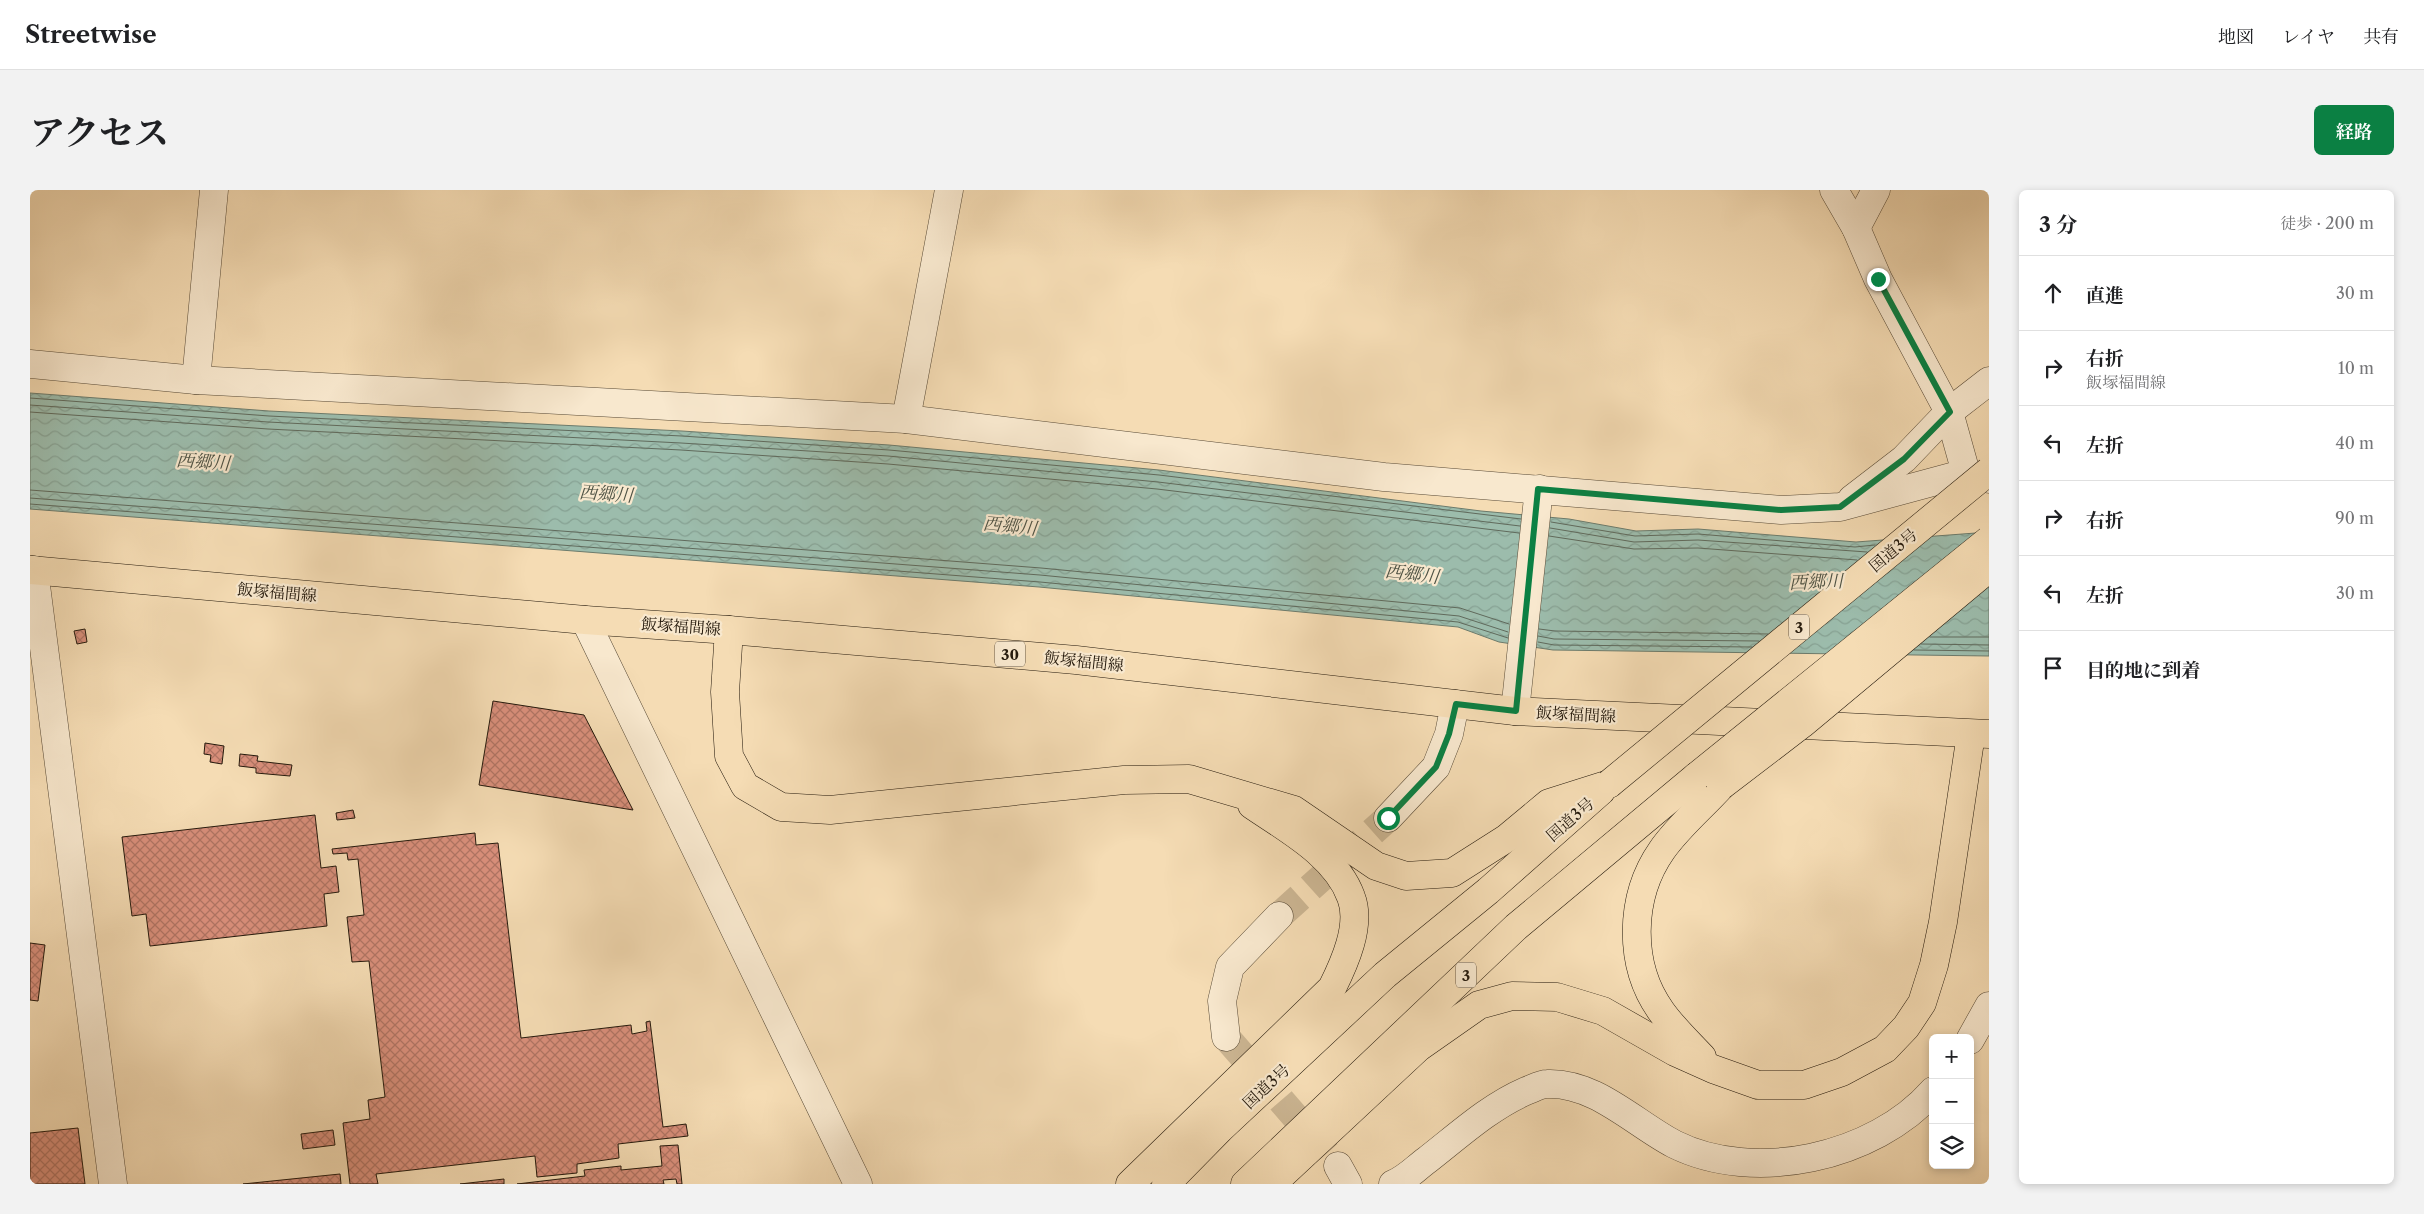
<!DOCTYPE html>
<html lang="ja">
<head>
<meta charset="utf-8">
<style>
	:root { --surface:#fff; --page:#f2f2f2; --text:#202124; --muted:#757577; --line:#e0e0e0; --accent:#0b8043 }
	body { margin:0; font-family:"Libre Caslon Text","Noto Serif JP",serif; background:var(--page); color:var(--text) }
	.controls { position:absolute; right:15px; bottom:15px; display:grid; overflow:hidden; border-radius:8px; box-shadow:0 2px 8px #0003 }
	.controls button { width:45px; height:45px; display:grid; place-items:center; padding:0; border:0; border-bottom:1px solid var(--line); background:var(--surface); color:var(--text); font:25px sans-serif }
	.stop { position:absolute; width:15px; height:15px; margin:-11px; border:4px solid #0b8043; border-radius:50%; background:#fff }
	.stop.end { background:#0b8043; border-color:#fff; box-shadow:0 1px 5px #0008 }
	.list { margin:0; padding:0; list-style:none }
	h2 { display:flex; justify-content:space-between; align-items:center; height:65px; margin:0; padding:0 20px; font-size:21px }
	h2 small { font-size:16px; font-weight:400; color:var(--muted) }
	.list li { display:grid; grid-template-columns:32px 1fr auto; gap:15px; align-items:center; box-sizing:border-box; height:75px; padding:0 20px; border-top:1px solid var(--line) }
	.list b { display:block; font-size:19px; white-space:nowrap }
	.list p { margin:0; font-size:16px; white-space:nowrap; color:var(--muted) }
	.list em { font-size:16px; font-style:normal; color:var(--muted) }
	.icon { flex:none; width:28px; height:28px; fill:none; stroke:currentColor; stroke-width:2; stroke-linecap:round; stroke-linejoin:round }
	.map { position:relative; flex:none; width:1959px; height:994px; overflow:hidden; border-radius:8px }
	header { display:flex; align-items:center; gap:30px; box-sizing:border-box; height:70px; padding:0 25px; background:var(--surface); border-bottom:1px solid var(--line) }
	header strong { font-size:24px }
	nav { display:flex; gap:28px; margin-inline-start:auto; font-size:18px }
	.intro { display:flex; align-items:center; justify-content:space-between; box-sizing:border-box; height:120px; padding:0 30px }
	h1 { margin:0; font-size:35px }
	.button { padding:12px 22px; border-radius:8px; background:var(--accent); color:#fff; font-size:18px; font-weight:700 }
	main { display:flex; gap:30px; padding:0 30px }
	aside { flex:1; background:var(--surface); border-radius:8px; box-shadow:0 2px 8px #0003 }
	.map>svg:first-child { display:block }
	.water { fill:url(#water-waves); stroke:#6c7b6c }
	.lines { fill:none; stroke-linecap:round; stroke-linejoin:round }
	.shore { stroke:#606a5c; stroke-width:1 }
	.building { fill:url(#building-cross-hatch); stroke:#24190c }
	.street-tunnel { stroke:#cbb592; stroke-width:28; stroke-dasharray:28 14; stroke-linecap:butt }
	.street-casing { stroke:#584a36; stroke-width:29 }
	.primary-casing { stroke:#24190c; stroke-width:29 }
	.highway-casing { stroke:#24190c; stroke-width:29 }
	.street { stroke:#f8e8ce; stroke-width:28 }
	.primary { stroke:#f5dcb4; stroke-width:28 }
	.highway { stroke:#f5dcb4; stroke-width:28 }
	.highway-bridge-casing { stroke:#24190c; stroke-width:29; stroke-linecap:butt }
	.highway-bridge { stroke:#f5dcb4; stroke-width:28 }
	.route { stroke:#0b8043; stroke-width:6 }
	.labels { text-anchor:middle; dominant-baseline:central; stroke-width:4.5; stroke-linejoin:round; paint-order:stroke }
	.shield { fill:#f8e8ce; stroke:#645746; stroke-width:1 }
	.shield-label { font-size:15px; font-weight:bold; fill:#24190c }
	.street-label { font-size:16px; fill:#24190c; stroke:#f8e8ce }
	.water-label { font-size:18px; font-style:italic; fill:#4e5244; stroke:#f8e8ce }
</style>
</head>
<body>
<header>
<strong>Streetwise</strong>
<nav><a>地図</a><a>レイヤ</a><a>共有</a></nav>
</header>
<div class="intro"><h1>アクセス</h1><a class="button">経路</a></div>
<main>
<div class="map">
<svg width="1959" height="994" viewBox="0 0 1959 994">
	<defs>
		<pattern id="water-waves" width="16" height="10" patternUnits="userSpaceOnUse" patternTransform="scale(1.25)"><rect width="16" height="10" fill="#9cbcac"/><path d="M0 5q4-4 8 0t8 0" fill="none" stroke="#86a193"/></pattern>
		<pattern id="building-cross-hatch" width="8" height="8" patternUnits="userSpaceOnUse" patternTransform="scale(1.25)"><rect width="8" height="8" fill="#d98f7b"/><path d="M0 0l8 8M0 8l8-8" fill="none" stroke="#b07463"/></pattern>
	</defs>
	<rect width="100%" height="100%" fill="#f5dcb4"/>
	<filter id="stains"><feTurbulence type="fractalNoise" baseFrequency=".004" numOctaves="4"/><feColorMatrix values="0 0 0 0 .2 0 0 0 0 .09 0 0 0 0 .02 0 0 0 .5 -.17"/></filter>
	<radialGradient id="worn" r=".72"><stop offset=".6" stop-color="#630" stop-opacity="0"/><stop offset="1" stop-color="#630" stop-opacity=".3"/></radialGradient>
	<!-- water -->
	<polygon class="water" points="0,203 239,221 652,241 859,255 1129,280 1451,321 1539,329 1606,341 1668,339 1826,352 1959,342 1959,466 1523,460 1469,452 1428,437 1009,397 0,319"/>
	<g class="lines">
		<!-- shore -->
		<g class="shore">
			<polyline points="0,208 239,226 652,246 859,260 1129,285 1491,329"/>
			<polyline points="0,215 238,232 651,253 858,266 1128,292 1490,336"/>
			<polyline points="0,222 238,239 651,260 858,274 1127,299 1489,343"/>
			<polyline points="0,300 1011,378 1430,418 1479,434"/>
			<polyline points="0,308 1010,385 1429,426 1478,442"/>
			<polyline points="0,314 1010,392 1428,432 1478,448"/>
			<polyline points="1521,332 1605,346 1668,344 1825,357 1845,355"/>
			<polyline points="1520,338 1604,352 1668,350 1837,362"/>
			<polyline points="1519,346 1604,359 1668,358 1827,370"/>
			<polyline points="1509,439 1525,441 1738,444"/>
			<polyline points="1508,446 1524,449 1729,451"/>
			<polyline points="1900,447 1959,447"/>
			<polyline points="1508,452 1524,455 1722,457"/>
			<polyline points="1891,454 1959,455"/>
			<polyline points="1884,460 1959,461"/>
		</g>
	</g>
	<!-- building -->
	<g class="building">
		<polygon points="55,439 57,452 47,454 44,441"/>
		<polygon points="463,511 554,525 603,620 449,595"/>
		<polygon points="175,553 194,556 192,574 180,572 181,565 174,564"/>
		<polygon points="210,564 228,566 227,571 262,575 260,586 226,583 226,578 209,576"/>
		<polygon points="323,620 325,628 307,630 306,623"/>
		<polygon points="285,625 291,678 306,676 309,702 294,704 297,736 120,756 116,724 102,726 92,647"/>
		<polygon points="445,643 446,655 468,653 491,848 601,835 602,844 617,841 616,832 620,831 633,937 656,934 658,946 588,954 589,968 547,974 547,983 507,987 505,966 346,984 348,994 320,994 313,933 340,929 338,910 355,907 339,771 322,772 317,727 334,725 328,669 318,670 317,663 303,664 302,659"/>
		<polygon points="0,753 15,755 8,811 0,810"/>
		<polygon points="48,938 55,994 0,994 0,943"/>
		<polygon points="303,940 305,955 273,959 271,944"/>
		<polygon points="648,955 652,994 647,994 646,989 633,990 634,994 487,994 555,986 554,980 591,976 591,980 632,976 630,956"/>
		<polygon points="310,984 311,994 213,994"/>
		<polygon points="474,989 474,994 430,994"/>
	</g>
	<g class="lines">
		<!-- street-tunnel -->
		<g class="street-tunnel">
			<polyline points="1249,726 1358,628"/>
			<polyline points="1196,847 1308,976"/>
		</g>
		<!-- street casing -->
		<g class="street-casing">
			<g id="street">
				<polyline points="1804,0 1826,38 1848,89 1919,222 1936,283"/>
				<polyline points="1826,38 1846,0"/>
				<polyline points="0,174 166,190 876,229 1354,287 1751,320 1810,317 1936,283 1959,289"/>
				<polyline points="166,190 184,0"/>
				<polyline points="876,229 919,0"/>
				<polyline points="1822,309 1874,269 1919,222 1959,191"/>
				<polyline points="4,380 83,994"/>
				<polyline points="555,430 828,994"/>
				<polyline points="1485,521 1509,299"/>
				<polyline points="1358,628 1406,577 1419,544 1425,514"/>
				<polyline points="1196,847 1192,811 1200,777 1249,726"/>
				<polyline points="1940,850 1959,816"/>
				<polyline points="1308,976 1318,994"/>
				<path d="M 1363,994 C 1376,989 1386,978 1397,970 C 1428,946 1459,917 1496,901 C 1502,899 1510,894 1517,894 C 1565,892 1604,933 1644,954 C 1724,994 1844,968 1903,901"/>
			</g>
		</g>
		<!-- primary casing -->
		<g class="primary-casing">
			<polyline id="primary" points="0,380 555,430 699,440 1046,470 1485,521 1959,544"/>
		</g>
		<!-- highway casing -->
		<g class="highway-casing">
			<g id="highway">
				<polyline points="699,440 695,502 699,566 715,596 751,617 800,620 1094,590 1159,589 1264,620 1346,676 1376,686 1422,683 1477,648 1519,613 1579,594"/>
				<path d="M 1672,867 C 1658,852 1643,838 1631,821 C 1598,775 1599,707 1632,660 C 1648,637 1672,617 1691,596"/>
				<path d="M 1100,994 L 1302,798 C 1314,774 1332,735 1321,707 C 1306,665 1257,639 1222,615"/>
				<polyline points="1136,994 1190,939 1355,785 1458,701 1571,601"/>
				<polyline points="1215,994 1486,737 1667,586"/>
				<polyline points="1242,994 1389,857 1449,815 1482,806 1527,807 1573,821 1645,862 1683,879 1728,895 1774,895 1812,882 1855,859 1876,837 1892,813 1904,775 1913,732 1941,544"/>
			</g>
		</g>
		<!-- street -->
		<use href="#street" class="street"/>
		<!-- primary -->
		<use href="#primary" class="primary"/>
		<!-- highway -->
		<use href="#highway" class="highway"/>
		<!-- highway-bridge casing -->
		<g class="highway-bridge-casing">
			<g id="highway-bridge">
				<polyline points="1667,586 1959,350"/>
				<polyline points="1579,594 1959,281"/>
				<polyline points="1691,596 1772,534 1959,378"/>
			</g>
		</g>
		<!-- highway-bridge -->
		<use href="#highway-bridge" class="highway-bridge"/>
	</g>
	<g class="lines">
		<!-- route -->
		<polyline class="route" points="1358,628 1406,577 1419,544 1426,514 1486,521 1508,299 1751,320 1810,317 1874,269 1920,222 1848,89"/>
	</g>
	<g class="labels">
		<!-- shield labels -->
		<g class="shield">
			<rect x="1759" y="424.5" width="20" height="25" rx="4"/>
			<rect x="965" y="451.5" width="30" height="25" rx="4"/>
			<rect x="1426" y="772.5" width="20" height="25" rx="4"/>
		</g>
		<g class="shield-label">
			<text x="1769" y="437">3</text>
			<text x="980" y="464">30</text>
			<text x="1436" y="785">3</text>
		</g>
		<!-- street labels -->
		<g class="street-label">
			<text transform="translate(1863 360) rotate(-40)">国道3号</text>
			<text transform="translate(247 402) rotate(5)">飯塚福間線</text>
			<text transform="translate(651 436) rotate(4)">飯塚福間線</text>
			<text transform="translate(1054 471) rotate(6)">飯塚福間線</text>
			<text transform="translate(1546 524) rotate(3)">飯塚福間線</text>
			<text transform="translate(1540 629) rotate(-41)">国道3号</text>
			<text transform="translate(1236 896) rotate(-43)">国道3号</text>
		</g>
		<!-- water labels -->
		<g class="water-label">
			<text transform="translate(173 272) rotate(4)">西郷川</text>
			<text transform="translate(576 304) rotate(4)">西郷川</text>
			<text transform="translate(980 336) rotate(6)">西郷川</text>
			<text transform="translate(1382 384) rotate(7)">西郷川</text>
			<text transform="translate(1786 392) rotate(-2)">西郷川</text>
		</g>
	</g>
	<rect width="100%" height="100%" filter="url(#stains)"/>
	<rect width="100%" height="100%" fill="url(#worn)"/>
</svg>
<div class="controls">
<button>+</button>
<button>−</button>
<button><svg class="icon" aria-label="layers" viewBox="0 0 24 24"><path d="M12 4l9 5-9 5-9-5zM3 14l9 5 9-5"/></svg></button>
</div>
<div class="stop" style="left:1358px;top:628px"></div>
<div class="stop end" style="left:1848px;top:89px"></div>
</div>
<aside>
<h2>3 分<small>徒歩 · 200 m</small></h2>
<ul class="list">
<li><svg class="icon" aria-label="ahead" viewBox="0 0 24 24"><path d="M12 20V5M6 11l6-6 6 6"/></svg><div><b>直進</b></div><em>30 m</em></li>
<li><svg class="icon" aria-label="right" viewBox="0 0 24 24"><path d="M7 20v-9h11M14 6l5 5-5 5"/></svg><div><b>右折</b><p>飯塚福間線</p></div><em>10 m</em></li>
<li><svg class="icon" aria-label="left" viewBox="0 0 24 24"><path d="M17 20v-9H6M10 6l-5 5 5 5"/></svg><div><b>左折</b></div><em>40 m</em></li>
<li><svg class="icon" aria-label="right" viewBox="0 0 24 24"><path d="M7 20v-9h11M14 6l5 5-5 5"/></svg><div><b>右折</b></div><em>90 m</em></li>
<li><svg class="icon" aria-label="left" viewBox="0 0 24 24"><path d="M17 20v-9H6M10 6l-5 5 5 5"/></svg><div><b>左折</b></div><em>30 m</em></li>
<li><svg class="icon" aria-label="arrive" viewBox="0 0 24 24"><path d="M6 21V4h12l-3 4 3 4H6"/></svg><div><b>目的地に到着</b></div></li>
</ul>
</aside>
</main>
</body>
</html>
